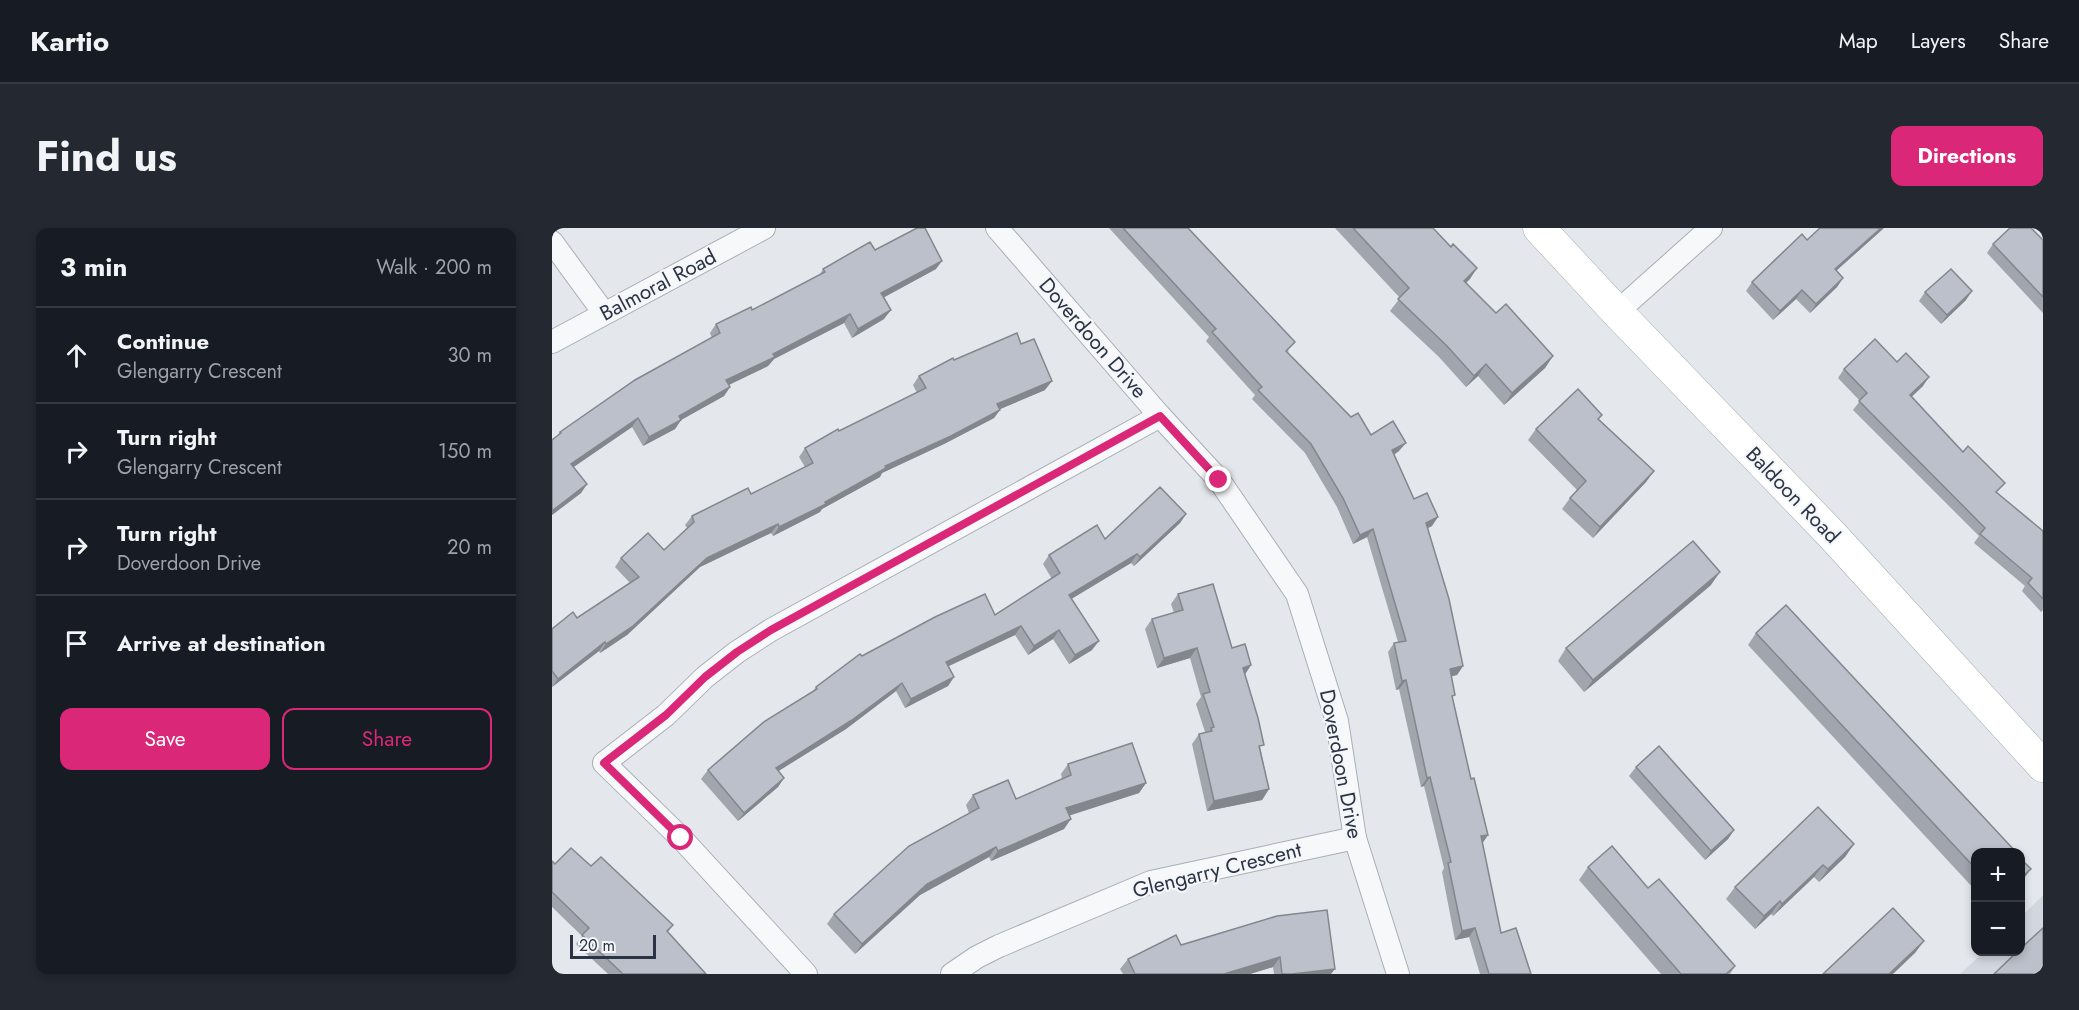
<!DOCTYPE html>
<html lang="en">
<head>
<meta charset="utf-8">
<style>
	:root { --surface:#171b24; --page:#242831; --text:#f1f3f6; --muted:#9ea1a6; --line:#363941; --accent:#db2777 }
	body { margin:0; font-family:Jost,sans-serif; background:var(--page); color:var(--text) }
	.controls { position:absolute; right:18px; bottom:18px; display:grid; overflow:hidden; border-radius:12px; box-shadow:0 3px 9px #0003 }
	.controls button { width:54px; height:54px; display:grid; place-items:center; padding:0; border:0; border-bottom:2px solid var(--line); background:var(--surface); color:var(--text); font:30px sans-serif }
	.scale { position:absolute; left:18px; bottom:15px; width:86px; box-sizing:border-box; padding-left:6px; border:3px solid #2b3445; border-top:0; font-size:16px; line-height:21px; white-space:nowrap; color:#2b3445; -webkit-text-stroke:4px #f4f6f9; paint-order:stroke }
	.stop { position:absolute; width:18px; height:18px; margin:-14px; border:4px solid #db2777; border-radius:50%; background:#fff }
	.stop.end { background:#db2777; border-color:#fff; box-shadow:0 2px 6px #0008 }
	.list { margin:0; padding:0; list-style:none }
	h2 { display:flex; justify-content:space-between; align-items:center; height:78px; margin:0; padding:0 24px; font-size:26px }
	h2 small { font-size:20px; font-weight:400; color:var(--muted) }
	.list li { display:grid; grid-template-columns:39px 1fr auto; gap:18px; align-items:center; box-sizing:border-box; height:96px; padding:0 24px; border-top:2px solid var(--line) }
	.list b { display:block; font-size:22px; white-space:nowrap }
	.list p { margin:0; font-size:20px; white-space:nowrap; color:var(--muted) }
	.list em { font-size:20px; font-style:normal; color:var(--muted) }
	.actions { display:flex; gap:12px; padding:18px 24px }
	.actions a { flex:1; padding:14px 0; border:2px solid var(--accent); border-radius:12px; text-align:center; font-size:21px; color:var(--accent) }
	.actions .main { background:var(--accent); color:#fff }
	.icon { flex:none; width:33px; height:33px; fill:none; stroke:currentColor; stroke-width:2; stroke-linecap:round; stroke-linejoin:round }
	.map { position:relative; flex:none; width:1491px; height:746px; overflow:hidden; border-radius:12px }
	header { display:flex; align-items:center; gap:36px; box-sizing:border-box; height:84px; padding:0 30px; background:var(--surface); border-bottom:2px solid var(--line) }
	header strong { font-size:28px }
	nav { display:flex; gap:33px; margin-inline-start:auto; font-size:21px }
	.intro { display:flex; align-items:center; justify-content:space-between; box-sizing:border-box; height:144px; padding:0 36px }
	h1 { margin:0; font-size:42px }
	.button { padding:15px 27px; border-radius:12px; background:var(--accent); color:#fff; font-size:21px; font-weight:700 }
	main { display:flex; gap:36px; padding:0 36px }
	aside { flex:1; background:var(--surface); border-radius:12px; box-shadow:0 3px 9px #0003 }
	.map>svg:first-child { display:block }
	.built { fill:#d2d6de }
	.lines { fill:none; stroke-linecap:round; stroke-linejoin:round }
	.street-casing { stroke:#a9aeb7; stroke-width:24 }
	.secondary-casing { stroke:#a9aeb7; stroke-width:33 }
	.street { stroke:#f7f8fa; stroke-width:22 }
	.secondary { stroke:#fff; stroke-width:32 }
	.wall { fill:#a1a5ae }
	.shaded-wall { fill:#83868d }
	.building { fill:#bbc0ca; stroke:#83868d; stroke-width:1.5 }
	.route { stroke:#db2777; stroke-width:8 }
	.labels { text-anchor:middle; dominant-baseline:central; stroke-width:4.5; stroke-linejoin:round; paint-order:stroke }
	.street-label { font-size:21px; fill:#2b3445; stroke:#f4f6f9 }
</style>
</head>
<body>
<header>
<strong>Kartio</strong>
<nav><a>Map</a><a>Layers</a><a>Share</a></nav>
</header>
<div class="intro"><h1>Find us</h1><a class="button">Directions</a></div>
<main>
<aside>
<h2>3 min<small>Walk · 200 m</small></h2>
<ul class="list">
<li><svg class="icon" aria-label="ahead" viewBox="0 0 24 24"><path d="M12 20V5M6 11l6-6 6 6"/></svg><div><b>Continue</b><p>Glengarry Crescent</p></div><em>30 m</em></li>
<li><svg class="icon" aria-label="right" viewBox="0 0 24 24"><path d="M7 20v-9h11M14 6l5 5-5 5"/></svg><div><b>Turn right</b><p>Glengarry Crescent</p></div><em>150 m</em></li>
<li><svg class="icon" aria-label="right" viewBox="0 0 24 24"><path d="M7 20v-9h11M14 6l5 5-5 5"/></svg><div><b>Turn right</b><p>Doverdoon Drive</p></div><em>20 m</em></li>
<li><svg class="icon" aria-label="arrive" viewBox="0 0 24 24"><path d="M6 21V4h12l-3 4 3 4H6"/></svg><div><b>Arrive at destination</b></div></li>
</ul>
<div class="actions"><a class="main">Save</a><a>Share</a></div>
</aside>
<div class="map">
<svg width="1491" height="746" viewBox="0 0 1491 746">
	<rect width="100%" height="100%" fill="#e4e7ec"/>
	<!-- built -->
	<polygon class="built" points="1491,667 1491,746 1408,746 1432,724 1468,724 1469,689"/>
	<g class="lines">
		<!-- street casing -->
		<g class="street-casing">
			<g id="street">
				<polyline points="445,0 608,188 667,252 745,366 785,493 803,610 846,746"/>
				<polyline points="0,14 52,85"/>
				<polyline points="1065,84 1159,0"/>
				<polyline points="0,114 212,0"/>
				<polyline points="254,746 129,610 52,535 114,487 153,449 185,424 219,402 608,188"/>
				<polyline points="400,746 425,729 447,718 599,654 803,610"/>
			</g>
		</g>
		<!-- secondary casing -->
		<g class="secondary-casing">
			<polyline id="secondary" points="987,0 1065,84 1280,307 1491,538"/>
		</g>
		<!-- street -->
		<use href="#street" class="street"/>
		<!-- secondary -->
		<use href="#secondary" class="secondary"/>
	</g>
	<!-- wall -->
	<g class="wall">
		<polygon points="557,0 636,0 737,123 735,124 799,189 819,207 847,223 842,227 862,271 880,298 876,300 911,438 905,447 899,448 901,471 919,551 936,607 930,615 949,705 979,746 928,746 917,709 903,712 890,644 892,640 872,558 869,559 847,461 844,462 836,424 842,415 846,414 815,309 801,316 785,279 753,225 700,171 703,167 654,113 657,109"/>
		<polygon points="783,0 881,0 899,19 925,40 914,55 944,85 1001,128 993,140 952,177 926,148 914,159 887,129 838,83 848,70"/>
		<polygon points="1268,0 1332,0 1284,43 1291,50 1285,59 1258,85 1244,71 1221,92 1194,63 1200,54 1255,12"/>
		<polygon points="1491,12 1491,85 1435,25 1441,16"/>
		<polygon points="323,22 384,41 331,70 332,91 300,110 292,95 222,131 216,138 177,157 178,159 172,168 129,192 123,201 91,218 80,199 21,239 35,256 29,265 0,287 0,212 4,209 8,204 160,110 158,105 164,96 200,82 267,48 271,41"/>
		<polygon points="1373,64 1414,72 1389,96 1367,73"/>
		<polygon points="469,116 493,162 448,181 442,190 392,216 330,245 328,249 270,281 268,284 221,308 219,305 148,339 75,407 48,425 47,423 0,459 0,401 25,390 78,355 63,339 69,330 112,322 135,300 133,297 140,288 199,266 253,239 247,229 253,220 365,165 361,157 367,148 402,132"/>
		<polygon points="1345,134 1371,158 1360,168 1445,265 1491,303 1491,382 1489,384 1470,363 1473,358 1422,315 1427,308 1301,182 1308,173 1286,150 1292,141"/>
		<polygon points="1047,191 1102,243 1094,254 1041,310 1010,281 1018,270 1025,262 976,212 984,201"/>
		<polygon points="634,286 628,295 582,338 579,335 519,371 540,422 517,436 501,411 476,427 463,407 397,438 402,449 396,458 353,480 344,463 294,501 226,543 232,550 226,559 186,593 149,551 156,542 261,463 264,459 310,428 443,387 500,351 491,336 497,327 553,311"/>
		<polygon points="1159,357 1032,464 1006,433 1014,420"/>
		<polygon points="626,366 680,420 699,437 693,446 717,561 710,572 655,583 640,516 647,506 653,504 644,476 649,469 638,430 605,440 593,401 600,391 622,385 619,376"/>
		<polygon points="1204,405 1424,624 1424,663 1196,417"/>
		<polygon points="516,536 594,555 587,565 517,587 512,601 439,633 437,629 368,667 303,726 275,696 282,686 417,585 414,577 421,567 464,571 510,551 509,546"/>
		<polygon points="1084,539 1182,602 1176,611 1153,632 1077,548"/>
		<polygon points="1302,616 1293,629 1267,654 1262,649 1221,688 1219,686 1203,701 1174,671 1183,659"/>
		<polygon points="0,633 3,636 39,638 121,697 116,704 154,746 56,746 24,716 30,708 0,679"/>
		<polygon points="1036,639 1096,660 1183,738 1178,746 1109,746 1027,652"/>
		<polygon points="725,688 779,746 722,746 721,739 698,746 571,746 568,741 576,731 629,717"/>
	</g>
	<!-- shaded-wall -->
	<g class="shaded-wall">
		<polygon points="1329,0 1332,0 1276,50 1283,41"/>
		<polygon points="390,33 384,41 323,74 329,65"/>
		<polygon points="925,40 918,51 904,65 912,53"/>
		<polygon points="1291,50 1285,59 1258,85 1264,76"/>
		<polygon points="1250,62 1244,71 1221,92 1228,83"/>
		<polygon points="1420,63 1414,72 1389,96 1395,87"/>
		<polygon points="339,82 332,91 300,110 306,101"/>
		<polygon points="298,86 292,95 222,131 216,138 168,161 174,152 221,126"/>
		<polygon points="1001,128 993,140 952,177 960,165"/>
		<polygon points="934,136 926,148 914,159 922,148"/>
		<polygon points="1377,149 1371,158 1352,176 1358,167"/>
		<polygon points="500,153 493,162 439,185 445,176"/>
		<polygon points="178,159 172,168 129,192 123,201 91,218 97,209 127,188"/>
		<polygon points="448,182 442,190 392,216 330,245 328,249 270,281 268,284 221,308 227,299 273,274 333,238"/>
		<polygon points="86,190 80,199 13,245 19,236"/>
		<polygon points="854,215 847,223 834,231 840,222"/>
		<polygon points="1102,243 1094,254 1041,310 1048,299"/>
		<polygon points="35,256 29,265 0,287 0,283"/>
		<polygon points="634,286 628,295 582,338 588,329"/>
		<polygon points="886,289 880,298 868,304 874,295"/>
		<polygon points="226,296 219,305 148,339 75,407 48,425 54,416 155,330"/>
		<polygon points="821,301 815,309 801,316 808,307"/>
		<polygon points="585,326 579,335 511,376 517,367"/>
		<polygon points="1168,344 1159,357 1032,464 1041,452"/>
		<polygon points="469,398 463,407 388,442 394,434"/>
		<polygon points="507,402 501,411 476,427 482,418"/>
		<polygon points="547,413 540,422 517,436 523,427"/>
		<polygon points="53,414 47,423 0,459 6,451"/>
		<polygon points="645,420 638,430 605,440 612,430"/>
		<polygon points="699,437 692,448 691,440"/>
		<polygon points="911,438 905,447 892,450 898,441"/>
		<polygon points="402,449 396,458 353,480 359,471"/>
		<polygon points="854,452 847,461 844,462 850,453"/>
		<polygon points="350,455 344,463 294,501 217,549 224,540"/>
		<polygon points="878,549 872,558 869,559 875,550"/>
		<polygon points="232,550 226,559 186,593 192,585"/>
		<polygon points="594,555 587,565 507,591 514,580"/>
		<polygon points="717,561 710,572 655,583 662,573"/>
		<polygon points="519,591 512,601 439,633 446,623"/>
		<polygon points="1182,602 1176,611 1153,632 1159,623"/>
		<polygon points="936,607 930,616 929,608"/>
		<polygon points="1302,616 1293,629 1267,654 1276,641"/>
		<polygon points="444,619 437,629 368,667 303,726 310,716 375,656"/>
		<polygon points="1271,637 1262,649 1221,688 1230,676"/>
		<polygon points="1479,641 1470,653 1468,655 1468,650"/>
		<polygon points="1228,673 1219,686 1203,701 1212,688"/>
		<polygon points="923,700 917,709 903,712 910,703"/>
		<polygon points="1372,713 1363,725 1341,746 1337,746"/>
		<polygon points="728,729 721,739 698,746 672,746"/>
		<polygon points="783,741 779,746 740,746"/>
	</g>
	<!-- building -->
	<g class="building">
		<polygon points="365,0 373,0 390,33 329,65 339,82 306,101 298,86 221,126 223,129 174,152 178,159 127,188 129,192 97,209 86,190 19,236 35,256 0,283 0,212 9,205 8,204 83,152 168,105 164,96 199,79 200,82 273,44 271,41 318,14 323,22"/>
		<polygon points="571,0 636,0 743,114 734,123 799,189 806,185 819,207 841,193 854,215 840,222 862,271 875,265 886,289 874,295 897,371 911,438 898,441 903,467 900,468 919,551 922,550 936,607 929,608 949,705 964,700 979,746 937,746 923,700 910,703 896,635 899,634 878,549 875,550 854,452 850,453 842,415 854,413 821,301 808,307 791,270 759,216 706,162 710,159 660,104 664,101"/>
		<polygon points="801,0 881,0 899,19 901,16 925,40 912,53 944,85 954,76 1001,128 960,165 934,136 922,148 895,118 846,71 857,60"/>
		<polygon points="1268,0 1329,0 1283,41 1291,50 1264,76 1250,62 1228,83 1200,54 1250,6 1255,12"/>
		<polygon points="1458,0 1479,0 1491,12 1491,69 1441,16"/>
		<polygon points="1399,41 1420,63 1395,87 1373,64"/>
		<polygon points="465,105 469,116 482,111 500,153 445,176 448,182 399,208 333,238 334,240 273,274 274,276 227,299 226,296 155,330 81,398 54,416 53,414 6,451 0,443 0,401 21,384 25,390 87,349 69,330 96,305 112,322 142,294 140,288 196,260 199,266 261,235 253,220 286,201 287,203 374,160 367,148 401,130 402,132"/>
		<polygon points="1323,111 1345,134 1354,125 1377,149 1358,167 1411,224 1416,218 1453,255 1444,264 1491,303 1491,371 1476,355 1480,350 1428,306 1433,300 1307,173 1315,165 1292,141"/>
		<polygon points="1026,161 1050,187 1046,191 1102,243 1048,299 1018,270 1034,253 984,201"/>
		<polygon points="608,259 634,286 588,329 585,326 517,367 547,413 523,427 507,402 482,418 469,398 394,434 402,449 359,471 350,455 300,492 224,540 232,550 192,585 156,542 213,493 265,461 264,459 308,426 310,428 383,389 433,366 443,387 508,345 497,327 545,297 553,311"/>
		<polygon points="1141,313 1168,344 1041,452 1014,420"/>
		<polygon points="661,356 680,420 693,416 699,437 691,440 706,490 712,517 707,518 717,561 662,573 647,506 660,503 659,500 662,499 651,466 658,464 645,420 612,430 600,391 631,382 626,366"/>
		<polygon points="1234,377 1464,624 1424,624 1424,641 1204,405"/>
		<polygon points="580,515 594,555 514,580 519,591 446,623 444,619 375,656 310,716 282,686 357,618 427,580 421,567 456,552 464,571 519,547 516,536"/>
		<polygon points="1107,518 1182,602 1159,623 1084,539"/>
		<polygon points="1266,579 1302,616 1276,641 1271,637 1230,676 1228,673 1212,688 1183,659"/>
		<polygon points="1060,618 1096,660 1107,651 1183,738 1174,746 1129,746 1036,639"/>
		<polygon points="19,620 39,638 49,629 121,697 115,703 154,746 71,746 30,707 37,700 0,664 0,633 3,636"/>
		<polygon points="1468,630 1479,641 1468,650"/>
		<polygon points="1341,680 1372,713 1337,746 1271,746"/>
		<polygon points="775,682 783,741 740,746 730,746 728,729 672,746 583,746 576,731 624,707 629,717 725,688"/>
		<polygon points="1491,700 1491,746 1442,746 1466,723 1468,723 1468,721"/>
	</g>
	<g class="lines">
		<!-- route -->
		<polyline class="route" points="129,610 52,535 114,487 153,449 185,424 219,402 608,188 667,252"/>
	</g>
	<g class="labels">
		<!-- street labels -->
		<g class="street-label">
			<text transform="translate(106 57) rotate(-28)">Balmoral Road</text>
			<text transform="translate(541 110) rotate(49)">Doverdoon Drive</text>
			<text transform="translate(1241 267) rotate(46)">Baldoon Road</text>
			<text transform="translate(789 536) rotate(79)">Doverdoon Drive</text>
			<text transform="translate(665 642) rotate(-14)">Glengarry Crescent</text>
		</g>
	</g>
</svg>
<div class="controls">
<button>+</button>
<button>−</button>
</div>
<div class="scale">20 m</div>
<div class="stop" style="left:129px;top:610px"></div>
<div class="stop end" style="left:667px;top:252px"></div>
</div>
</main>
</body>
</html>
